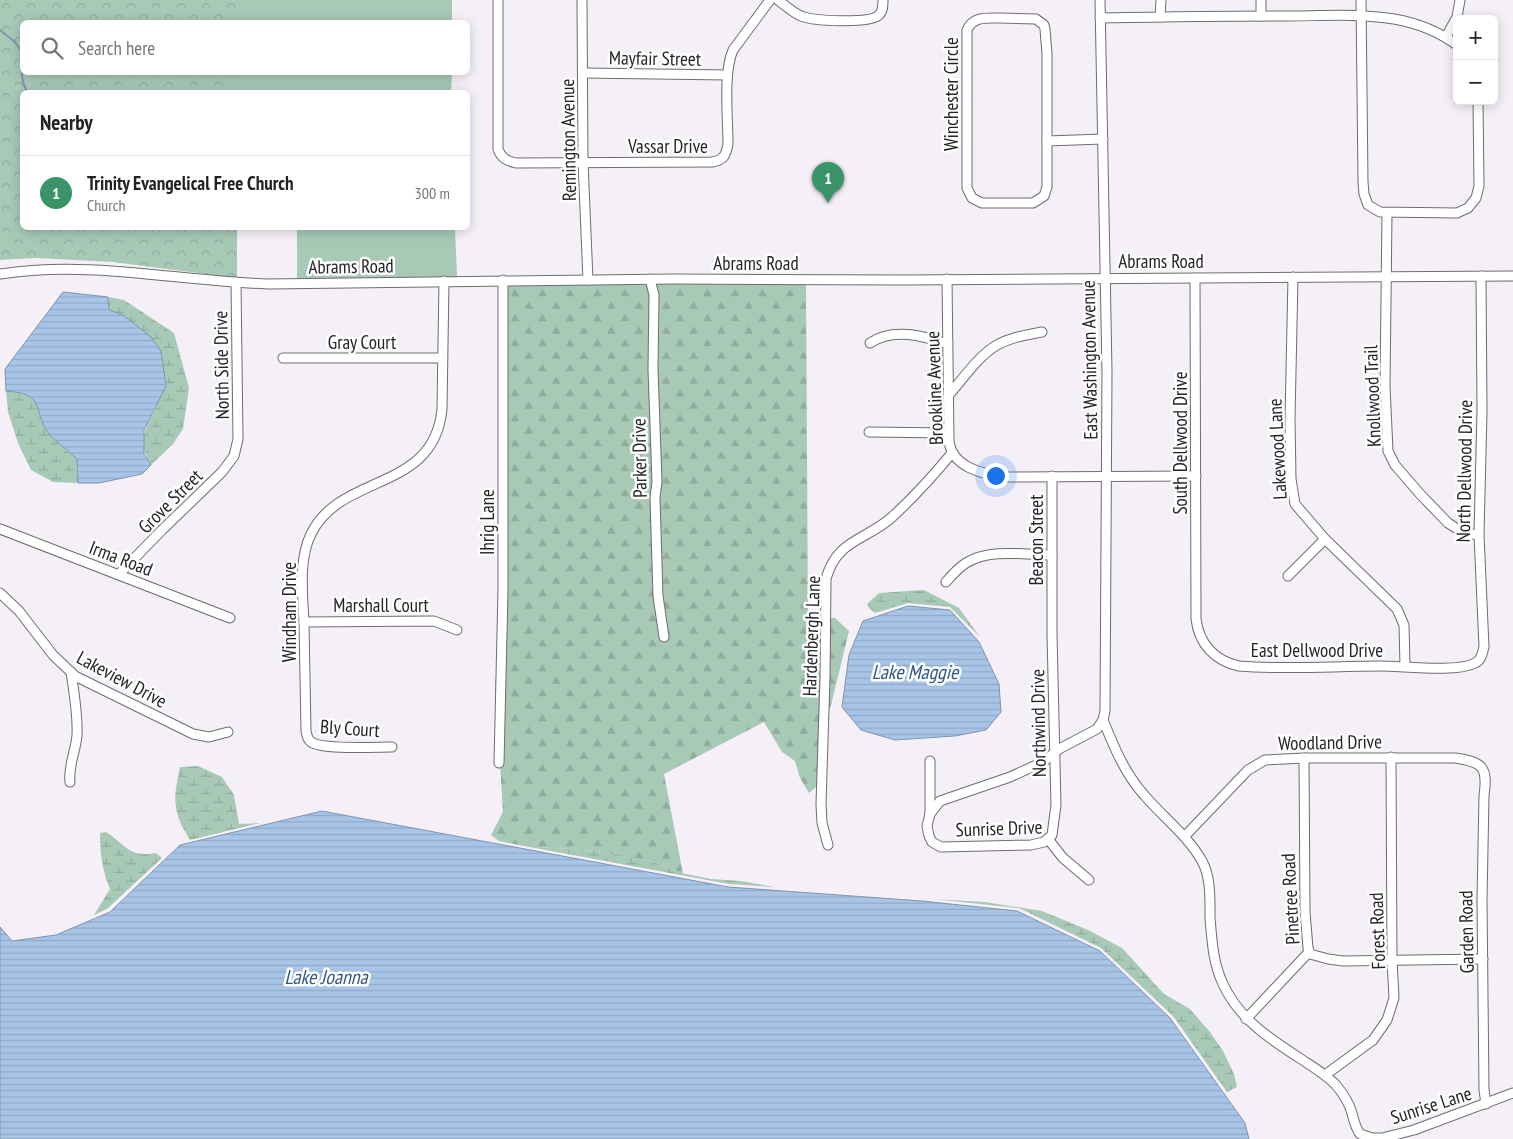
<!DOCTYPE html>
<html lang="en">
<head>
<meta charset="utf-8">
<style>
	:root { --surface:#fff; --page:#f6f6f6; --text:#222; --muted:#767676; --line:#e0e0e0; --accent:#3b9368 }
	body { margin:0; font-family:"PT Sans Narrow",sans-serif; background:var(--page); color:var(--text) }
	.controls { position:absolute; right:15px; top:15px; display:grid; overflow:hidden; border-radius:8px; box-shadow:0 2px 12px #0003 }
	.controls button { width:45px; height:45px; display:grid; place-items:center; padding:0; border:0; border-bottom:1px solid var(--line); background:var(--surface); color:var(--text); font:25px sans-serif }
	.you { position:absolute; left:995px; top:475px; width:18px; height:18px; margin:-12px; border:4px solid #fff; border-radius:50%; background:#1a73e8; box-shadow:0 0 0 8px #1a73e833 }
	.badge { display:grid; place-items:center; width:32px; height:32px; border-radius:50%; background:var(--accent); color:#fff; font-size:16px; font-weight:700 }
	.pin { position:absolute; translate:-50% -41px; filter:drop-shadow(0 1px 2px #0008) }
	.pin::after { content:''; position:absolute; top:26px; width:18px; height:15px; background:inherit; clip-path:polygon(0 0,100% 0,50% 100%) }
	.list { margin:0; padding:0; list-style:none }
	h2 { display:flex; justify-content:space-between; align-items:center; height:65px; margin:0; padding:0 20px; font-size:21px }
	h2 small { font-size:16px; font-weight:400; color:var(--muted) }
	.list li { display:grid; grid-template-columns:32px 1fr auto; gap:15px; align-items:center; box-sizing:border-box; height:75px; padding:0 20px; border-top:1px solid var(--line) }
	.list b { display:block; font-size:19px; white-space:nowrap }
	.list p { margin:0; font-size:16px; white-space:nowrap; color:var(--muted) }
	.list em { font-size:16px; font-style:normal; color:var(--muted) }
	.icon { flex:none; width:28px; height:28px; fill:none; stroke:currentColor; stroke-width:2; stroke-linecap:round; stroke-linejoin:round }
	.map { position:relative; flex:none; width:1513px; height:1139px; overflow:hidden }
	.search { position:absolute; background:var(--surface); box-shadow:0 2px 12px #0003; left:20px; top:20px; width:450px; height:55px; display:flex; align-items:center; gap:12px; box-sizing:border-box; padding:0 18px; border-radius:8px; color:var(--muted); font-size:19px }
	.panel { position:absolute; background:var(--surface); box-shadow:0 2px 12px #0003; left:20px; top:90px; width:450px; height:140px; border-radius:8px }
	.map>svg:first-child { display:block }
	.grass { fill:#a7c9b6 }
	.forest { fill:url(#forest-firs) }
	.wetland { fill:url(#wetland-marsh) }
	.park { fill:url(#park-crowns) }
	.water { fill:url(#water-rules); stroke:#8194ae }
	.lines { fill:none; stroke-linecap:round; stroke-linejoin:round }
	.stream { stroke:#8194ae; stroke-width:2 }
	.minor-casing { stroke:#706b72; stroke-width:11 }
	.minor { stroke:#fff; stroke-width:9 }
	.labels { text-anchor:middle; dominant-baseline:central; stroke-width:5; stroke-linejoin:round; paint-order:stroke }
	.street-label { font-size:19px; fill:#252326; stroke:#fefefe }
	.water-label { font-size:20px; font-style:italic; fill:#315887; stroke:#fefefe }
</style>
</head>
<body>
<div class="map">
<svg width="1513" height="1139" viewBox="0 0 1513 1139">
	<defs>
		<pattern id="forest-firs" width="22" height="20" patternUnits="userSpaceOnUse" patternTransform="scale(1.25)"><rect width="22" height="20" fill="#a7c9b6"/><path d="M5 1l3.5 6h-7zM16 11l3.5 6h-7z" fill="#90ac9c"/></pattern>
		<pattern id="wetland-marsh" width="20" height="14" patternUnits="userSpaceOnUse" patternTransform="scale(1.25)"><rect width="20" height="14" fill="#a7c9b6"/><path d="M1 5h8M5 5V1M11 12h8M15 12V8" fill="none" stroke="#90ac9c"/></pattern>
		<pattern id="park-crowns" width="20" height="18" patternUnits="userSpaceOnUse" patternTransform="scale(1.25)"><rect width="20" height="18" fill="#a7c9b6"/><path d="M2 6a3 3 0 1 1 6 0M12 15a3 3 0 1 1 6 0" fill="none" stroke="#90ac9c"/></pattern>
		<pattern id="water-rules" width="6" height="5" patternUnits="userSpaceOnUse" patternTransform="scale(1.25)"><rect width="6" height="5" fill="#a8c5e8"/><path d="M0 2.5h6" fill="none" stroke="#90a9c7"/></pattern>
	</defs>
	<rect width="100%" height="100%" fill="#f5eff7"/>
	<!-- grass -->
	<g class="grass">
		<rect x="233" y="0" width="219" height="22"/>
		<polygon points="233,73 452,73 451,92 233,92"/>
		<polygon points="297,228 455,228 457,277 297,279"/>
	</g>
	<!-- forest -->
	<polygon class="forest" points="675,282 806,283 808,619 835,618 849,631 831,705 822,723 825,779 809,793 800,778 795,761 782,752 764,722 664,774 683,874 651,861 622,856 597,851 524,846 499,841 491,835 503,812 495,682 507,635 502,284"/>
	<!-- wetland -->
	<g class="wetland">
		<path d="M 108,297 L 124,300 L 174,333 L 189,388 L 183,429 L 173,444 L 151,465 C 137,442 145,428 157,406 L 123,315 L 109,311 Z"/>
		<path d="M 6,391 C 44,394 33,405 46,430 C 50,437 70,452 77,459 L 78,483 L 53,482 L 31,470 L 18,443 L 8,412 Z"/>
		<polygon points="924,590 959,608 980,637 950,607 908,603 875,613 870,609 867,604 879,593"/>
		<path d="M 198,766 L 222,777 L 234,795 L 239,824 L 260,823 L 190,840 C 172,811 173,800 180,767 Z"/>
		<path d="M 106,832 C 126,845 129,858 156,853 L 162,858 L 107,909 L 94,915 L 110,889 C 102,869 100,854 100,833 Z"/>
		<polygon points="524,846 597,851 651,861 681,873 711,879 740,881 775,887 729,884"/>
		<polygon points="933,899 984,902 1042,911 1088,930 1122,948 1164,994 1190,1009 1210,1032 1223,1051 1234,1074 1237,1087 1227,1092 1173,1016 1101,948 1019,908"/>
	</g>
	<!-- park -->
	<polygon class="park" points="0,0 241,0 240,22 22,22 22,72 240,73 239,92 22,92 22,228 237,228 237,278 113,262 36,258 0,260"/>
	<!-- water -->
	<g class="water">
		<path d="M 63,292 L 108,297 L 109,310 L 123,315 L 151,337 L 161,351 L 166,386 L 144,430 L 144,454 L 151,465 L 142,474 L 99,483 L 78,483 L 77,459 C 70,452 50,437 46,430 C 33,405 44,394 6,391 L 5,369 Z"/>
		<polygon points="908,606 950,610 979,642 999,684 1001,712 986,730 955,736 895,740 861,730 842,707 849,655 863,621"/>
		<polygon points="322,811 728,887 922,901 1017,911 1100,951 1170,1018 1245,1123 1249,1139 0,1139 0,927 12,941 56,935 110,912 180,845"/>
	</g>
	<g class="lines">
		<!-- stream -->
		<g class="stream">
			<polyline points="0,30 15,42 22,52"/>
			<path d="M 22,68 C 21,77 23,84 27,92"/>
		</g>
		<!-- minor casing -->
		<g class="minor-casing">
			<g id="minor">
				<path d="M 498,0 L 498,149 C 501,158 507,161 516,163 L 712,162 C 724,160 726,155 728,144 C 728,119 723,72 733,50 L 770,0"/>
				<polyline points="582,0 583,162 588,280"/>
				<path d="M 778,0 C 785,5 792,12 801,16 C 813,21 869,24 879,15 C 883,11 883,5 883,0"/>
				<polyline points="1261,0 1261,16"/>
				<polyline points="1361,0 1363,182 1364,194 1368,205 1380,212 1457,213 1468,208 1476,198 1479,186 1478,101"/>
				<polyline points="1160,17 1161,0"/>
				<path d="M 1000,18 L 1036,19 L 1044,25 L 1045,29 L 1047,54 L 1047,187 L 1044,196 L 1033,203 L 982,203 L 972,198 L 967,188 L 967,30 C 973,16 987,18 1000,18 Z"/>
				<path d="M 1100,18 C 1161,17 1222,16 1283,16 C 1320,16 1358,13 1394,19 C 1417,23 1438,31 1457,45"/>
				<polyline points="1446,37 1457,17 1460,0"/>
				<polyline points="583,73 727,75"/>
				<polyline points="1047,141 1103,139"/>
				<polyline points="1387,213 1385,386 1388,451 1395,465 1420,494 1448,523 1464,533 1479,535"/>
				<path d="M 0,274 C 90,260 178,281 268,284 L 675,279 L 905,280 L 1513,276"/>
				<polyline points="1293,277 1290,419 1291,479 1295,504 1325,539 1397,609 1404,625 1405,666"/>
				<path d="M 1195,278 L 1196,619 C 1199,644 1215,661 1239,666 C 1287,670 1333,666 1380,666 C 1404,666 1456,673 1475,663 C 1482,660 1482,653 1484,647 L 1479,535 L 1482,411 L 1481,276"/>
				<polyline points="650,279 654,295 653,369 657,482 655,497 658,596 664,637"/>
				<path d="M 947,279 L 949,441 C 952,467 982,474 1004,477 L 1196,476"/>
				<path d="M 870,343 C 893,327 923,336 948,344"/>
				<polyline points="283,358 442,358"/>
				<path d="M 948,396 C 962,380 979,355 997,345 C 1011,337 1027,335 1042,332"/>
				<polyline points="869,432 948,433"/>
				<polyline points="0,529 230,618"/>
				<polyline points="119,574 162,530 222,472 234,456 238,439 236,282"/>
				<polyline points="1288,576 1325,539"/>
				<path d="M 946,582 C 952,575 958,568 966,563 C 991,548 1024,555 1052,555"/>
				<polyline points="0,593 19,611 53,655 75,676 193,734 209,737 228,732"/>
				<polyline points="304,622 434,621 457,630"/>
				<path d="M 1103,720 C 1114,747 1125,774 1145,796 C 1164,818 1188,836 1202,861 C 1211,877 1210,900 1210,918 C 1212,941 1213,963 1223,984 C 1239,1019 1270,1039 1301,1059 C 1313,1067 1325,1074 1335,1084 C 1342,1092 1349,1103 1352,1113 C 1354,1121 1355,1127 1360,1134 L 1372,1138 L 1382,1138 L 1414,1130 L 1513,1093"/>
				<path d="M 392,747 C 375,747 322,750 311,742 C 307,739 307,735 306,731 C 305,695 305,660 304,624 C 303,596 298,560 311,534 C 341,472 434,493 442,409 L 444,281"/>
				<polyline points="1304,758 1305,912 1308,948 1310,954 1328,959 1343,961 1483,959"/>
				<polyline points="930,761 930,814 927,826 929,836 932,842 941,847 1031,845 1044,842 1052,835 1056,805 1052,634 1052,476"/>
				<polyline points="499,763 503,590 503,280"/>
				<path d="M 70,782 C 68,765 76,751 77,735 C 78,714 74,693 71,672"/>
				<polyline points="930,814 940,801 1010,777 1043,762 1059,749 1097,729 1103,720 1105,711 1107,372 1100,0"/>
				<path d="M 1185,836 L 1248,770 L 1265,760 L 1304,758 L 1455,758 C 1483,762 1488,767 1484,796 L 1482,900 L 1484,1090 L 1486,1104"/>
				<polyline points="1048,839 1063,858 1089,880"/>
				<path d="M 828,845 L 822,823 L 821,804 L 825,678 L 826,579 C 836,540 866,540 891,518 C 913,498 933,476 952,453"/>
				<polyline points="1246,1019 1309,952"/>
				<polyline points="1325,1075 1373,1040 1387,1020 1394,998 1392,960 1391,757"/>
			</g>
		</g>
		<!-- minor -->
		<use href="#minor" class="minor"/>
	</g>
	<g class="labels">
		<!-- street labels -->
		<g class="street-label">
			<text transform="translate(655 58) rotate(1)">Mayfair Street</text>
			<text transform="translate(951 94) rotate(-90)">Winchester Circle</text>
			<text transform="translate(568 140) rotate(-91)">Remington Avenue</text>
			<text x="668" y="146">Vassar Drive</text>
			<text x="1161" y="261">Abrams Road</text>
			<text x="756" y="263">Abrams Road</text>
			<text transform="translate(351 266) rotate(-1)">Abrams Road</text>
			<text x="362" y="342">Gray Court</text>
			<text transform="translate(1089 360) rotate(-91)">East Washington Avenue</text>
			<text transform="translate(221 365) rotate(-91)">North Side Drive</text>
			<text transform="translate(934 388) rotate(-92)">Brookline Avenue</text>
			<text transform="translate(1372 396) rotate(-92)">Knollwood Trail</text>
			<text transform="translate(1180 443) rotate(-90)">South Dellwood Drive</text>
			<text transform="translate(1277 449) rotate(-93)">Lakewood Lane</text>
			<text transform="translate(639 458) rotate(-91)">Parker Drive</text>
			<text transform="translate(1464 471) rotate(-89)">North Dellwood Drive</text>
			<text transform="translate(170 501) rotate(-45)">Grove Street</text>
			<text transform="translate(487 522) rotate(-90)">Ihrig Lane</text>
			<text transform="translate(1036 540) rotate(-90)">Beacon Street</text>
			<text transform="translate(121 558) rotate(21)">Irma Road</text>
			<text x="381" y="605">Marshall Court</text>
			<text transform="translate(289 612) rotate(-90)">Windham Drive</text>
			<text transform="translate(811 636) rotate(-88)">Hardenbergh Lane</text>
			<text x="1317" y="650">East Dellwood Drive</text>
			<text transform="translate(122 679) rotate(28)">Lakeview Drive</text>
			<text transform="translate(1038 723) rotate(-91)">Northwind Drive</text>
			<text transform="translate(350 728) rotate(4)">Bly Court</text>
			<text transform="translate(1330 742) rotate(-1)">Woodland Drive</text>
			<text transform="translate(999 828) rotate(-2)">Sunrise Drive</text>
			<text transform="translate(1290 899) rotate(-93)">Pinetree Road</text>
			<text transform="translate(1377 931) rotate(-92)">Forest Road</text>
			<text transform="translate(1466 932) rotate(-91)">Garden Road</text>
			<text transform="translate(1431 1105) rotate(-18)">Sunrise Lane</text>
		</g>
		<!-- water labels -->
		<g class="water-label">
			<text x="915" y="672">Lake Maggie</text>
			<text x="326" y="977">Lake Joanna</text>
		</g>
	</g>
</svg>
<div class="controls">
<button>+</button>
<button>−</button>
</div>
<div class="you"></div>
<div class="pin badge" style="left:828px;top:203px">1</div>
<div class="search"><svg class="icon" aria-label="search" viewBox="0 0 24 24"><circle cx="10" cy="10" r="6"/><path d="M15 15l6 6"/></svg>Search here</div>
<section class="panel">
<h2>Nearby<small></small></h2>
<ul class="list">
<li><span class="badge">1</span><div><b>Trinity Evangelical Free Church</b><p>Church</p></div><em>300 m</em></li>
</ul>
</section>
</div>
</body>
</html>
